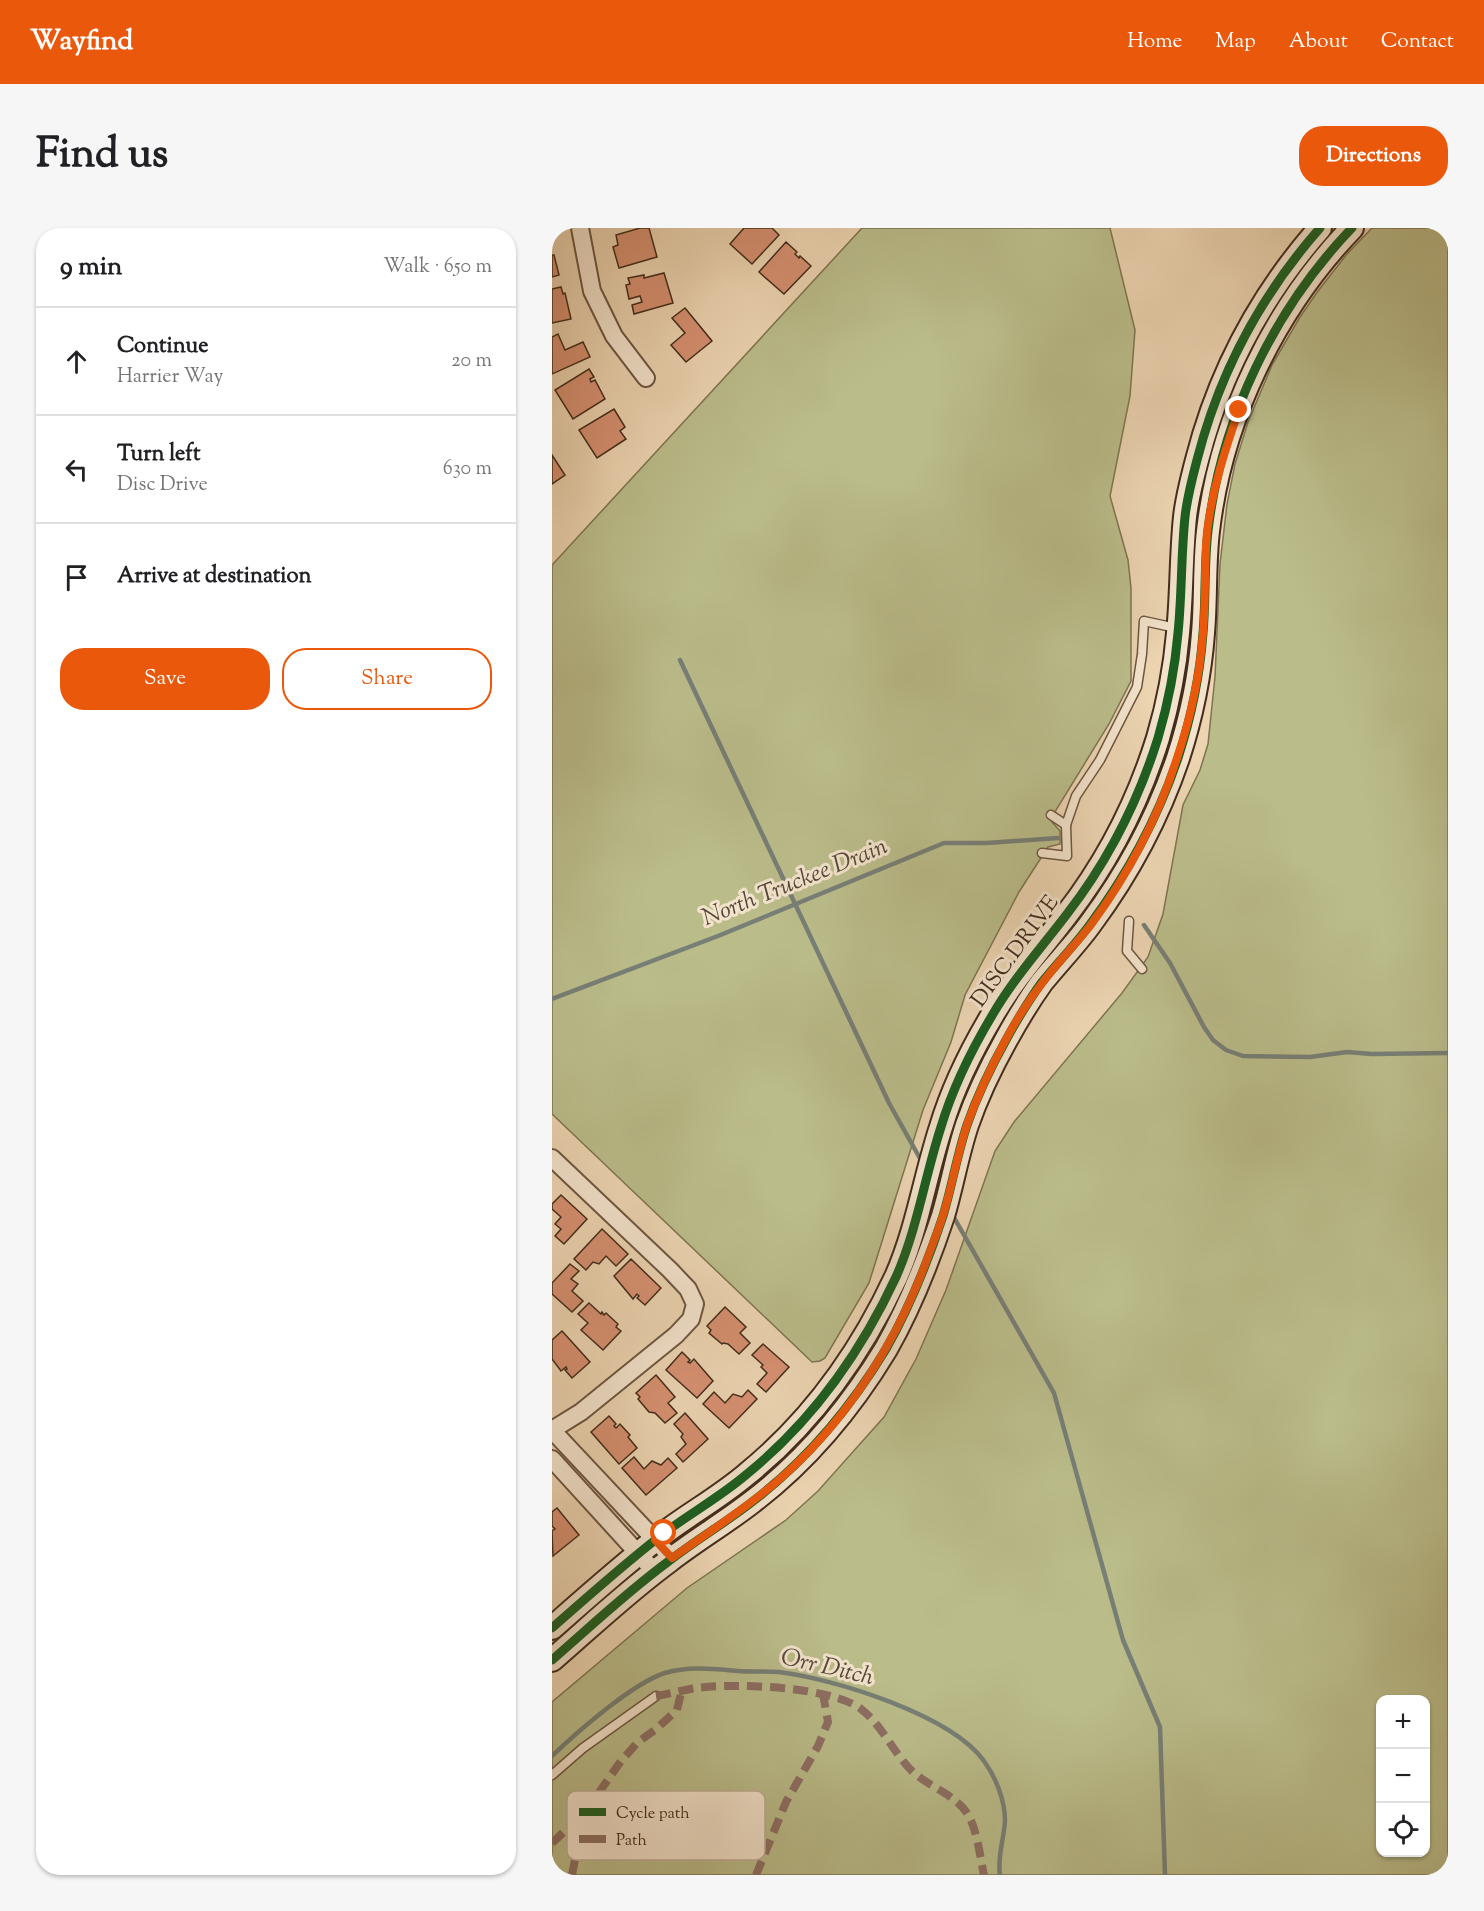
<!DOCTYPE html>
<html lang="en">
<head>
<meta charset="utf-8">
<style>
	:root { --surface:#fff; --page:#f6f6f6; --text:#202124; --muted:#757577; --line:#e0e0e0; --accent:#ea580c }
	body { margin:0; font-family:"Sorts Mill Goudy",serif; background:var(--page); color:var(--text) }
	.controls { position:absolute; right:18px; bottom:18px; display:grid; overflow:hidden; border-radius:12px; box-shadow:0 2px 4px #0004 }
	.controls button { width:54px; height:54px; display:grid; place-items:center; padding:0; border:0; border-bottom:2px solid var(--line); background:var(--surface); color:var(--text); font:30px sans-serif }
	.stop { position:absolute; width:18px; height:18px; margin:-14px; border:4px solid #ea580c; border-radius:50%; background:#fff }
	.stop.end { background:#ea580c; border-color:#fff; box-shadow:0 2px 6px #0008 }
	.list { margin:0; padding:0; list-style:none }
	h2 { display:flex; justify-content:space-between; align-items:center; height:78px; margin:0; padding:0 24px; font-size:26px }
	h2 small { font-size:20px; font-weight:400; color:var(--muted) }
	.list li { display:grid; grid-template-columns:39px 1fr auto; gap:18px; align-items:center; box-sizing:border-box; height:108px; padding:0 24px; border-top:2px solid var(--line) }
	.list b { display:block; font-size:22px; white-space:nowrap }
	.list p { margin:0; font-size:20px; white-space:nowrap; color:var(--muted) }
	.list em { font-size:20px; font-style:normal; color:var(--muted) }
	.actions { display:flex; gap:12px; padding:18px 24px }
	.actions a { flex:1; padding:14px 0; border:2px solid var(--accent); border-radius:24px; text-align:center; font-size:21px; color:var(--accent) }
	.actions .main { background:var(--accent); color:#fff }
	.icon { flex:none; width:33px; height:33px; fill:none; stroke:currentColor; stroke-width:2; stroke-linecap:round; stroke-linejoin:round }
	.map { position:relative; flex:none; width:896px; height:1647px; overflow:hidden; border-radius:24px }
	header { display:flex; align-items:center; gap:36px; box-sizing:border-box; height:84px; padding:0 30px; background:var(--accent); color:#fff }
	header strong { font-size:28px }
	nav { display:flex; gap:33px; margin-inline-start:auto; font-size:21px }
	.intro { display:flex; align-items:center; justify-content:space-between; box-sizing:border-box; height:144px; padding:0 36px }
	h1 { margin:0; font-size:42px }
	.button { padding:15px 27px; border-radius:24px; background:var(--accent); color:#fff; font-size:21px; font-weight:700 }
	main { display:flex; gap:36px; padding:0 36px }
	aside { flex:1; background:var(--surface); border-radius:24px; box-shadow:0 2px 4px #0004 }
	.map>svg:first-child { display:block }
	.green { fill:#babc8a; stroke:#7e7452; stroke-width:1.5; fill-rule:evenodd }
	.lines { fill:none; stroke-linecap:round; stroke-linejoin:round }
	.stream { stroke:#777f76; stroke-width:4.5 }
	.building { fill:#d69071; stroke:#432c1b; stroke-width:1.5 }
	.service-casing { stroke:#6d5640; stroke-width:11 }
	.minor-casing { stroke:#6d5640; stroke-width:20 }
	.secondary-casing { stroke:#432c1b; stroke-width:26 }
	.service { stroke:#f3e3cc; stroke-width:8 }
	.minor { stroke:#f3e3cc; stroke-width:16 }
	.secondary { stroke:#f3e3cc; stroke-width:22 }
	.quiet { stroke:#8d6e63; stroke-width:8; stroke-dasharray:15 8; stroke-linecap:butt }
	.cycleway-casing { stroke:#f3e3cc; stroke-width:13 }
	.cycleway { stroke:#1b5e20; stroke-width:9 }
	.route { stroke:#ea580c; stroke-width:8 }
	.labels { text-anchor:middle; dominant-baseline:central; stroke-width:6; stroke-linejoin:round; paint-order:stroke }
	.street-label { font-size:22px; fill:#432c1b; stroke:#f3e3cc }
	.water-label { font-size:24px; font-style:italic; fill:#544839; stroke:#f3e3cc }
	.key { fill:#f3e3cc; stroke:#beac97; stroke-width:1.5 }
	.key-label { font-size:16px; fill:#432c1b }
</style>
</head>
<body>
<header>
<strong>Wayfind</strong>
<nav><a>Home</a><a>Map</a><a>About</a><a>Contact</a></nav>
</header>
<div class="intro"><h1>Find us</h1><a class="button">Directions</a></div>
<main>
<aside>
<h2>9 min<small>Walk · 650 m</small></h2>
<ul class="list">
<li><svg class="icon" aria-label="ahead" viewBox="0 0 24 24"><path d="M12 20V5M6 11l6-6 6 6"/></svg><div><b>Continue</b><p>Harrier Way</p></div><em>20 m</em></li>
<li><svg class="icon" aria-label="left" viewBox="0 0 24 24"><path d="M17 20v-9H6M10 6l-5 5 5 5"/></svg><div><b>Turn left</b><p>Disc Drive</p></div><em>630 m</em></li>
<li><svg class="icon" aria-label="arrive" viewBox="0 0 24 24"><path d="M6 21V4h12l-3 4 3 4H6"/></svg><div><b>Arrive at destination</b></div></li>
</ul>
<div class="actions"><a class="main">Save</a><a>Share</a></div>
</aside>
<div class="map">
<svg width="896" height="1647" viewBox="0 0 896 1647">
	<rect width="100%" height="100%" fill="#ecd4b1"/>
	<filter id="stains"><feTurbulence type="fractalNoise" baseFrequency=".00333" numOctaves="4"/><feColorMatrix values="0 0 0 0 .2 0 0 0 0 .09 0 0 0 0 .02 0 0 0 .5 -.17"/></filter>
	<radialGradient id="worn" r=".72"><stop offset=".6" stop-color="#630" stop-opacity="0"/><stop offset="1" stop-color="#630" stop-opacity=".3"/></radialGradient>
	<!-- green -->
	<g class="green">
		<polygon points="310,0 558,0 583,102 578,168 558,268 576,332 579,360 579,453 557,496 504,582 500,594 508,603 508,616 496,619 467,664 413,767 399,814 371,882 317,1055 273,1130 268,1133 260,1134 0,886 0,337"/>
		<path d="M 820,0 L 896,0 L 896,1647 L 0,1647 L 0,1474 L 135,1360 L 234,1292 L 266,1263 L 332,1189 L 364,1131 L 394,1062 L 443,923 L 462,894 L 570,765 L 596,729 L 611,686 L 631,577 L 648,542 L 656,516 L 663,449 L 668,336 L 675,276 L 683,236 L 696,194 L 720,137 L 748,89 L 766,63 L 795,26 ZM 828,1472 L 874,1472 L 874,1624 L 828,1624 Z"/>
	</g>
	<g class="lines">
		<!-- stream -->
		<g class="stream">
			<polyline points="128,432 337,875 370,934"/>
			<polyline points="592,697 618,735 652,799 661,812 674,822 691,828 758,829 795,824 820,826 896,825"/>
			<polyline points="0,771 166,708 392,615 435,615 506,610"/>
			<polyline points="400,986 502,1165 571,1412 608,1499 613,1647"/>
			<path d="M 0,1528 C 25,1504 81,1455 113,1445 C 137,1438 162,1441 186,1443 C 199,1444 213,1443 227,1444 C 283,1451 399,1487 432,1533 C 444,1550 453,1572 453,1593 C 452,1611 445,1629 448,1647"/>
		</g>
	</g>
	<!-- building -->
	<g class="building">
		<polygon points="88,0 97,0 105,29 67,40 61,19 66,17 64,7"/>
		<polygon points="192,0 220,0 227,7 200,36 178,16"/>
		<polygon points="234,14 245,24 243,26 247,30 248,28 259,38 232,66 207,44"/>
		<polygon points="0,27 2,27 7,47 0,49"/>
		<polygon points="112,45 121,75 82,86 80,77 90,74 88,68 77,71 74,57 78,56 76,50 92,47 92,50"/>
		<polygon points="9,59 11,66 13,65 19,91 0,95 0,61"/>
		<polygon points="133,80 160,113 134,134 119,117 133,105 120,90"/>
		<polygon points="6,106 13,122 31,114 38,129 0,146 0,109"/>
		<polygon points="37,141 42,149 38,151 39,154 43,152 53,171 21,191 3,162"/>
		<polygon points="62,181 73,199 68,203 74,211 45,230 27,202"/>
		<polygon points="0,227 13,247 0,256"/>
		<polygon points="9,967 35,991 12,1016 3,1008 9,1001 3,996 9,989 0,981 0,976"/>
		<polygon points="50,1001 76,1026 64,1038 54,1028 47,1036 41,1034 34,1042 22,1031"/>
		<polygon points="79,1031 109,1060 93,1077 85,1070 87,1068 85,1066 81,1071 62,1048"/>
		<polygon points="18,1036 27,1043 19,1051 26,1056 20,1063 31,1073 20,1084 0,1066 0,1055"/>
		<polygon points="37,1075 49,1086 50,1084 52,1087 54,1085 66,1096 64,1099 69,1103 51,1122 29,1102 36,1095 26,1086"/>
		<polygon points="173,1079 194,1099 188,1105 198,1115 187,1126 176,1116 171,1115 170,1116 157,1105 159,1102 155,1098"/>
		<polygon points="10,1103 38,1134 20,1150 13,1142 15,1141 14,1139 9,1143 0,1131 0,1112"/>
		<polygon points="211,1116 237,1139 214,1164 205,1156 215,1145 209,1139 211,1137 200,1127"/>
		<polygon points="130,1124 138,1132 136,1134 138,1135 142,1131 161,1153 145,1170 114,1142"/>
		<polygon points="104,1147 123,1169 116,1175 125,1185 113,1195 103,1185 97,1184 86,1171 88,1169 84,1165"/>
		<polygon points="196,1162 205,1171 177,1200 151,1176 162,1164 173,1175 181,1166 190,1169"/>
		<polygon points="133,1185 156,1211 131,1234 124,1226 134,1216 129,1209 131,1206 122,1196"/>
		<polygon points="57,1188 64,1196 62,1198 64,1200 68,1196 78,1207 76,1209 85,1220 67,1236 39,1204"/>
		<polygon points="82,1229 92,1241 100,1233 109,1237 116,1230 125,1240 94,1267 70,1240"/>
		<polygon points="5,1280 27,1307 1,1328 0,1303 3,1301 0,1298 0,1284"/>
	</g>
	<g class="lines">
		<!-- service casing -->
		<g class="service-casing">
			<g id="service">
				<polyline points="499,587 514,597"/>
				<polyline points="490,625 515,628 514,597 524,568 548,532 585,459 590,426 592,393 624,400"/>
				<polyline points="577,693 575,723 590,741"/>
				<polyline points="0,1547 31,1520 104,1468"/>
			</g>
		</g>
		<!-- minor casing -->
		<g class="minor-casing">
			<g id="minor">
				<polyline points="28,0 40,63 62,108 94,150"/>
				<polyline points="0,930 118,1042 136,1061 143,1076 139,1091 124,1107 29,1184 0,1202"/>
				<polyline points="0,1202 120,1330"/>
				<polyline points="0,1231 103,1344"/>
			</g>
		</g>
		<!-- secondary casing -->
		<g class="secondary-casing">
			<g id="secondary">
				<path d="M 0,1400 C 35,1369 70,1338 107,1309 C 135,1287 167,1270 195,1246 C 259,1194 309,1124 344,1049 C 365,1002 373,948 389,899 C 401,859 420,821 441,786 C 462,750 490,719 515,686 C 556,633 586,574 606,510 C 616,476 623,440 626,405 C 630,366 629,327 633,289 C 635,270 640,251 645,232 C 667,146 709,67 768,0"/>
				<path d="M 0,1432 C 38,1399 76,1363 117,1333 C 144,1312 173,1295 200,1274 C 255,1232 299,1179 334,1121 C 358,1079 376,1033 391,988 C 400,958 405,927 415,897 C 425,868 439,839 454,812 C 465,792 477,772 490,754 C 506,734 524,716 539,695 C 576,645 606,589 626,530 C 639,490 648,447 651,405 C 654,371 652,336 656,303 C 669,191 722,81 800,0"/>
			</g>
		</g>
		<!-- service -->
		<use href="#service" class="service"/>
		<!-- minor -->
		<use href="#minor" class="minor"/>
		<!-- secondary -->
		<use href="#secondary" class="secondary"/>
		<!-- quiet -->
		<g class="quiet">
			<path d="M 104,1468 C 117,1466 131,1462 144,1460 C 182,1455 278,1458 309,1481 C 331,1498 341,1525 361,1544 C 378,1559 403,1567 415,1585 C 425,1600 428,1629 432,1647"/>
			<polyline points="0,1615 34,1583 69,1533 86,1514 104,1501 125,1482 129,1465"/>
			<polyline points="20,1647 25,1621 22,1594"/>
			<polyline points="204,1647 234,1574 266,1518 276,1494 271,1466"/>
		</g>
		<!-- cycleway casing -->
		<g class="cycleway-casing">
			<g id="cycleway">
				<path d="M 0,1400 C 35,1369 70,1338 107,1309 C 135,1287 167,1270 195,1246 C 259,1194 309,1124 344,1049 C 365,1002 373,948 389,899 C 401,859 420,821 441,786 C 462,750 490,719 515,686 C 556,633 586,574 606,510 C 616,476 623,440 626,405 C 630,366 629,327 633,289 C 635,270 640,251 645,232 C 667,146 709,67 768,0"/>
				<path d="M 0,1432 C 38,1399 76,1363 117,1333 C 144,1312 173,1295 200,1274 C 255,1232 299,1179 334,1121 C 358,1079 376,1033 391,988 C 400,958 405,927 415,897 C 425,868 439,839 454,812 C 465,792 477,772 490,754 C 506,734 524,716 539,695 C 576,645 606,589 626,530 C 639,490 648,447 651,405 C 654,371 652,336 656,303 C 669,191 722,81 800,0"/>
			</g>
		</g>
		<!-- cycleway -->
		<use href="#cycleway" class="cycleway"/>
	</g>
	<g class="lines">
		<!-- route -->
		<path class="route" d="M 112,1305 L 103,1312 L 120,1330 C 154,1306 190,1283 222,1256 C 291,1198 343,1118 374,1034 C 380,1017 387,1001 392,984 C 401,954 406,923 416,894 C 426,867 438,841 452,815 C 463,794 476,773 491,754 C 506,734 523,717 538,698 C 576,647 607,588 626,527 C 639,488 648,445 651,404 C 654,371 652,337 655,304 C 660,262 673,222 687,182"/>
	</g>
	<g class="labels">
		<!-- street labels -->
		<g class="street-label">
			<text transform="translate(464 724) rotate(-54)">DISC DRIVE</text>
		</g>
		<!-- water labels -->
		<g class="water-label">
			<text transform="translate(243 655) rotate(-22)">North Truckee Drain</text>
			<text transform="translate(275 1440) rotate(13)">Orr Ditch</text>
		</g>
	</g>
	<!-- legend -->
	<rect x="15" y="1563" width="198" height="69" rx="9" class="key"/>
	<rect x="27" y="1580" width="27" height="8" fill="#1b5e20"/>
	<rect x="27" y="1607" width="27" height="8" fill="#8d6e63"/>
	<g class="key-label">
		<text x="64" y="1590">Cycle path</text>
		<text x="64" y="1617">Path</text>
	</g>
	<rect width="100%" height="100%" filter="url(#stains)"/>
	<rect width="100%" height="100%" fill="url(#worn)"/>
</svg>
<div class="controls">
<button>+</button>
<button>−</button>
<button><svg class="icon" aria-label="locate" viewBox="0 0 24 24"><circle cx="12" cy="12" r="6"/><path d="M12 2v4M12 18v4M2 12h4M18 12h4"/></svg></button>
</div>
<div class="stop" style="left:112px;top:1305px"></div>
<div class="stop end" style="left:687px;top:182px"></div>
</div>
</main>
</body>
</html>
